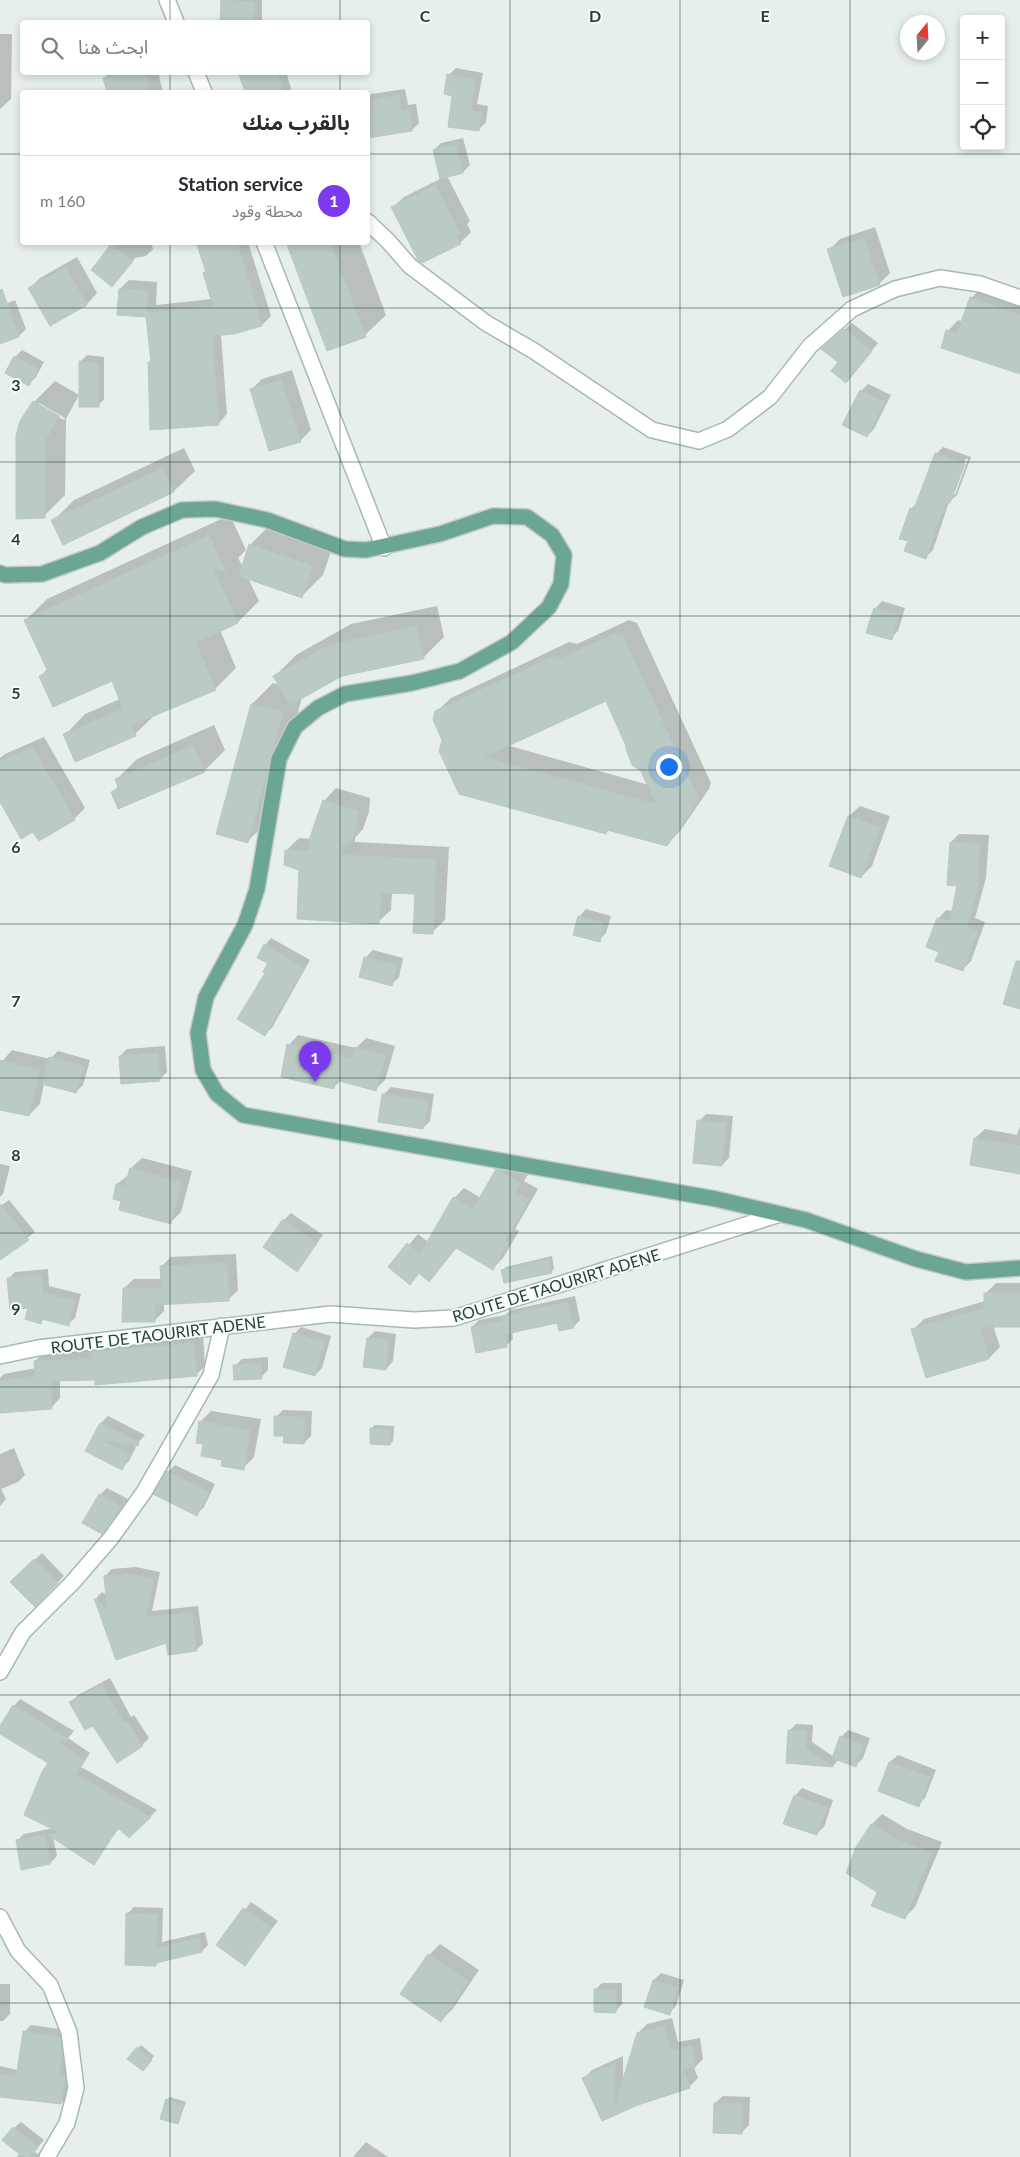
<!DOCTYPE html>
<html lang="ar">
<head>
<meta charset="utf-8">
<style>
	:root { --surface:#fff; --page:#f2f2f3; --text:#2b2b33; --muted:#7c7c81; --line:#e1e1e2; --accent:#7c3aed }
	body { margin:0; font-family:Lato,"Noto Sans Arabic",sans-serif; background:var(--page); color:var(--text); direction:rtl }
	.controls { position:absolute; right:15px; top:15px; display:grid; overflow:hidden; border-radius:5px; box-shadow:0 2px 8px #0003 }
	.controls button { width:45px; height:45px; display:grid; place-items:center; padding:0; border:0; border-bottom:1px solid var(--line); background:var(--surface); color:var(--text); font:25px sans-serif }
	.compass { position:absolute; left:900px; top:15px; width:45px; height:45px; border-radius:50%; background:var(--surface); box-shadow:0 2px 8px #0003; rotate:18deg }
	.you { position:absolute; left:668px; top:766px; width:18px; height:18px; margin:-12px; border:4px solid #fff; border-radius:50%; background:#1a73e8; box-shadow:0 0 0 8px #1a73e833 }
	.badge { display:grid; place-items:center; width:32px; height:32px; border-radius:50%; background:var(--accent); color:#fff; font-size:16px; font-weight:700 }
	.pin { position:absolute; translate:-50% -41px; filter:drop-shadow(0 1px 2px #0008) }
	.pin::after { content:''; position:absolute; top:26px; width:18px; height:15px; background:inherit; clip-path:polygon(0 0,100% 0,50% 100%) }
	.list { margin:0; padding:0; list-style:none }
	h2 { display:flex; justify-content:space-between; align-items:center; height:65px; margin:0; padding:0 20px; font-size:21px }
	h2 small { font-size:16px; font-weight:400; color:var(--muted) }
	.list li { display:grid; grid-template-columns:32px 1fr auto; gap:15px; align-items:center; box-sizing:border-box; height:90px; padding:0 20px; border-top:1px solid var(--line) }
	.list b { display:block; font-size:19px; white-space:nowrap }
	.list p { margin:0; font-size:16px; white-space:nowrap; color:var(--muted) }
	.list em { font-size:16px; font-style:normal; color:var(--muted) }
	.icon { flex:none; width:28px; height:28px; fill:none; stroke:currentColor; stroke-width:2; stroke-linecap:round; stroke-linejoin:round }
	.map { position:relative; flex:none; width:1020px; height:2157px; overflow:hidden; direction:ltr }
	.search { position:absolute; background:var(--surface); box-shadow:0 2px 8px #0003; left:20px; top:20px; width:350px; height:55px; display:flex; align-items:center; gap:12px; box-sizing:border-box; padding:0 18px; border-radius:5px; color:var(--muted); font-size:19px }
	.panel { position:absolute; background:var(--surface); box-shadow:0 2px 8px #0003; left:20px; top:90px; width:350px; height:155px; border-radius:5px; direction:rtl }
	.map>svg:first-child { display:block }
	.shadow { fill:#0003; fill-rule:evenodd }
	.building { fill:#bbcac4; stroke:#b8c9c2; fill-rule:evenodd }
	.lines { fill:none; stroke-linecap:round; stroke-linejoin:round }
	.minor-casing { stroke:#a8b8b2; stroke-width:18 }
	.major-casing { stroke:#c2cac8; stroke-width:18 }
	.minor { stroke:#fff; stroke-width:15 }
	.major { stroke:#6aa596; stroke-width:15 }
	.grid { fill:none; stroke:#24423a; stroke-width:1; stroke-opacity:0.55 }
	.labels { text-anchor:middle; dominant-baseline:central; stroke-width:4; stroke-linejoin:round; paint-order:stroke }
	.street-label { font-size:16px; fill:#24423a; stroke:#f7fbf9 }
	.grid-label { font-size:16px; text-anchor:middle; font-weight:bold; fill:#24423a; stroke:#f7fbf9; stroke-width:4; stroke-linejoin:round; paint-order:stroke }
</style>
</head>
<body>
<div class="map">
<svg width="1020" height="2157" viewBox="0 0 1020 2157">
	<rect width="100%" height="100%" fill="#e6efeb"/>
	<!-- shadow -->
	<g class="shadow">
		<polygon points="222,0 262,0 262,22 221,22"/>
		<polygon points="0,34 12,34 11,99 0,109"/>
		<polygon points="456,68 483,73 477,104 488,106 486,122 479,129 453,95 449,75"/>
		<polygon points="110,72 158,72 163,92 108,92 105,78"/>
		<polygon points="240,72 286,72 292,92 246,92"/>
		<polygon points="405,89 408,105 416,104 419,123 412,130 368,136 368,97 371,94"/>
		<polygon points="463,138 470,165 463,172 447,176 470,221 467,224 471,232 460,243 393,207 404,197 442,178 434,150 441,143"/>
		<polygon points="875,227 890,273 879,284 829,250 840,239"/>
		<polygon points="115,242 151,242 153,249 146,256 135,258 118,279 112,246"/>
		<polygon points="197,242 248,242 271,316 262,325 221,334 227,414 218,424 149,362 152,359 148,316 120,289 129,280 157,282 156,305 212,299 204,273 207,270"/>
		<polygon points="287,242 359,242 386,315 365,335"/>
		<polygon points="77,257 97,293 87,304 50,325 30,288 40,278"/>
		<polygon points="981,288 1020,302 1020,372 948,331 958,320 963,322 971,298"/>
		<polygon points="15,300 26,329 19,336 0,343 0,306"/>
		<polygon points="852,323 878,343 846,382 830,342"/>
		<polygon points="22,350 44,362 36,377 29,384 15,357"/>
		<polygon points="87,355 104,357 104,399 98,406 80,406 81,361"/>
		<polygon points="292,370 311,430 300,441 251,390 262,379"/>
		<path d="M 55,381 L 79,395 L 66,419 L 65,495 L 44,516 L 34,402 ZM 39,403 L 65,418 L 64,420 L 39,406 Z"/>
		<polygon points="868,384 891,395 874,429 867,436 861,391"/>
		<path d="M 943,447 L 971,457 L 957,495 L 949,502 L 933,550 L 926,557 L 911,509 L 919,501 L 936,454 ZM 966,458 L 968,459 L 955,495 L 952,495 Z"/>
		<polygon points="184,448 195,471 174,491 64,543 53,521 74,500"/>
		<polygon points="230,515 246,550 238,558 243,567 250,545 271,524 333,545 323,575 302,596 248,578 259,601 238,622 220,630 236,668 215,689 156,714 135,734 65,735 85,714 120,699 112,679 41,676 48,668 26,620 47,599"/>
		<polygon points="882,601 905,608 898,631 891,638 875,609"/>
		<polygon points="437,606 444,637 423,658 342,675 302,697 269,820 248,841 218,833 252,704 273,683 280,685 275,676 296,655 351,624"/>
		<path d="M 629,620 L 637,623 L 711,783 L 709,789 L 680,831 L 666,845 L 609,829 L 606,833 L 443,740 L 436,712 L 451,698 L 569,642 L 577,644 ZM 607,699 L 649,785 L 506,745 Z"/>
		<polygon points="214,725 225,750 204,771 112,792 119,786 116,780 137,759"/>
		<polygon points="44,737 85,808 74,819 0,799 0,758 5,754"/>
		<polygon points="336,788 370,798 369,812 363,829 355,838 355,842 449,847 445,920 432,932 416,893 392,892 391,910 378,922 301,869 286,851 299,838 312,839 324,801"/>
		<polygon points="860,806 890,816 872,866 861,877 849,816"/>
		<polygon points="959,834 989,835 986,878 975,918 985,922 971,961 962,970 940,951 938,919 946,910 953,911 959,885 951,842"/>
		<polygon points="586,909 611,916 606,933 599,940 579,917"/>
		<polygon points="271,938 310,960 272,1028 265,1034 267,973 270,963 265,945"/>
		<polygon points="373,950 403,958 399,977 392,984 366,957"/>
		<polygon points="298,1035 356,1048 366,1038 395,1046 385,1080 376,1089 341,1080 334,1087 289,1045"/>
		<polygon points="165,1046 167,1072 160,1079 122,1082 120,1056 127,1049"/>
		<polygon points="12,1050 50,1059 58,1051 90,1060 83,1085 76,1092 44,1083 40,1104 29,1115 0,1108 0,1064"/>
		<polygon points="391,1087 434,1094 430,1121 423,1128 384,1094"/>
		<polygon points="706,1114 733,1116 729,1158 722,1165 699,1121"/>
		<polygon points="1020,1126 1020,1172 975,1138 985,1129 1017,1135"/>
		<polygon points="142,1158 192,1171 181,1212 171,1222 114,1198 117,1184 130,1174 131,1168"/>
		<polygon points="507,1160 529,1173 524,1181 538,1189 515,1229 519,1231 503,1258 493,1268 457,1247 429,1280 420,1272 410,1283 390,1267 418,1234 428,1242 454,1198 464,1188 481,1198 497,1170"/>
		<polygon points="0,1164 10,1166 3,1194 0,1197"/>
		<polygon points="9,1200 35,1232 2,1257 0,1254 0,1206"/>
		<polygon points="291,1213 323,1235 297,1270 284,1220"/>
		<polygon points="236,1254 238,1290 228,1300 164,1303 164,1311 154,1321 124,1288 134,1279 162,1279 161,1267 171,1257"/>
		<polygon points="552,1256 554,1269 551,1272 503,1270 506,1267"/>
		<polygon points="48,1269 49,1286 81,1294 75,1318 68,1324 45,1318 40,1323 9,1278 15,1272"/>
		<polygon points="996,1283 1020,1283 1020,1326 993,1325 1000,1347 989,1358 926,1376 913,1330 924,1319 985,1301 985,1294"/>
		<polygon points="575,1296 580,1320 573,1327 558,1321 512,1331 513,1339 506,1346 472,1327 479,1320 505,1315 511,1310"/>
		<polygon points="301,1327 331,1336 322,1368 315,1375 294,1334"/>
		<polygon points="375,1331 396,1334 393,1361 386,1369 368,1338"/>
		<polygon points="203,1334 205,1366 196,1375 60,1379 60,1398 51,1408 0,1412 0,1378 4,1374 36,1368 35,1361 45,1352 96,1350 103,1343"/>
		<polygon points="268,1357 268,1370 261,1377 235,1366 242,1359"/>
		<polygon points="283,1410 312,1411 311,1436 304,1443 285,1435 276,1417"/>
		<polygon points="211,1411 261,1419 254,1457 243,1468 223,1459 204,1443 200,1422"/>
		<polygon points="108,1416 145,1435 137,1444 132,1444 136,1447 129,1461 122,1468 87,1451 101,1423"/>
		<polygon points="375,1425 394,1426 393,1441 390,1444 371,1429"/>
		<polygon points="14,1448 25,1475 18,1482 1,1489 6,1499 0,1506 0,1454"/>
		<polygon points="175,1465 215,1484 204,1507 197,1514 168,1472"/>
		<polygon points="107,1488 128,1499 102,1533 100,1495"/>
		<polygon points="42,1553 64,1576 35,1605 12,1582"/>
		<polygon points="136,1567 160,1572 152,1611 198,1606 203,1644 196,1650 167,1641 117,1659 96,1598 102,1592 107,1596 105,1576 112,1569"/>
		<polygon points="110,1678 131,1717 134,1715 149,1738 142,1745 93,1724 71,1702 78,1695"/>
		<polygon points="20,1699 74,1731 68,1738 90,1753 81,1767 157,1810 129,1837 120,1827 93,1863 53,1837 57,1856 50,1863 17,1841 24,1834 54,1828 50,1763 0,1733 0,1729 14,1706"/>
		<polygon points="796,1724 813,1725 812,1742 834,1757 841,1737 848,1730 870,1738 863,1758 856,1765 839,1759 833,1766 787,1762 789,1731"/>
		<polygon points="898,1755 936,1770 925,1798 918,1805 880,1790 890,1762"/>
		<polygon points="802,1788 833,1800 824,1827 816,1834 795,1796"/>
		<polygon points="882,1814 907,1829 942,1842 915,1907 904,1918 878,1892 857,1847 872,1824"/>
		<polygon points="251,1902 278,1921 245,1964 218,1945"/>
		<polygon points="134,1907 163,1908 162,1942 205,1932 208,1945 202,1951 160,1961 155,1965 128,1913"/>
		<polygon points="440,1944 479,1970 452,2010 441,2020 429,1955"/>
		<polygon points="661,1973 684,1980 676,2006 669,2013 654,1980"/>
		<polygon points="602,1983 622,1983 622,2004 615,2012 595,1990"/>
		<polygon points="0,1984 10,1984 10,2014 3,2021 0,2021"/>
		<polygon points="672,2018 678,2042 700,2038 703,2059 694,2068 698,2078 689,2087 638,2104 603,2120 584,2078 592,2070 623,2056 623,2081 638,2033 647,2024"/>
		<polygon points="31,2025 67,2030 69,2045 65,2070 71,2070 68,2096 61,2103 0,2095 0,2066 17,2070 24,2032"/>
		<polygon points="141,2045 154,2056 146,2067 138,2048"/>
		<polygon points="723,2096 750,2097 749,2125 742,2132 715,2103"/>
		<polygon points="170,2097 186,2102 178,2123 167,2100"/>
		<polygon points="21,2122 44,2140 34,2152 47,2157 17,2157 20,2153 14,2128"/>
		<polygon points="366,2142 388,2157 353,2157"/>
	</g>
	<!-- building -->
	<g class="building">
		<polygon points="221,0 255,2 254,22 220,22"/>
		<polygon points="127,72 145,72 150,92 107,92 103,78"/>
		<polygon points="238,72 277,72 283,92 245,92"/>
		<polygon points="447,74 476,80 471,111 482,112 479,131 448,127 452,96 444,94"/>
		<polygon points="399,95 401,111 409,110 412,131 368,138 368,100"/>
		<polygon points="456,144 463,173 440,179 433,150"/>
		<polygon points="435,185 460,233 456,235 461,244 422,263 418,260 391,207"/>
		<polygon points="864,238 880,285 843,297 827,249"/>
		<polygon points="196,242 237,242 262,326 234,334 212,336 219,425 150,430 148,362 151,362 146,317 117,315 119,289 148,290 147,313 213,306 203,273 206,272"/>
		<polygon points="286,242 330,242 366,337 327,351"/>
		<polygon points="111,244 133,261 112,287 91,270"/>
		<polygon points="66,267 87,305 50,326 28,288"/>
		<polygon points="2,289 19,337 0,344 0,290"/>
		<polygon points="970,297 1020,315 1020,374 941,348 946,330 957,333"/>
		<polygon points="844,329 872,351 846,383 831,371 838,362 821,349"/>
		<polygon points="14,356 38,369 29,386 5,373"/>
		<polygon points="79,361 98,363 99,407 79,407"/>
		<polygon points="281,380 301,442 269,451 250,389"/>
		<polygon points="860,390 885,402 867,437 842,425"/>
		<polygon points="33,401 59,416 45,441 45,518 16,519 16,436 20,421"/>
		<polygon points="935,453 965,464 950,503 946,502 926,559 904,551 908,541 899,539 910,508 914,509"/>
		<polygon points="163,468 174,492 63,545 51,520"/>
		<polygon points="209,535 226,572 213,568 238,623 196,643 216,690 132,725 136,736 75,762 63,734 123,709 112,681 53,707 39,676 48,672 24,620"/>
		<polygon points="249,544 313,566 302,598 239,576"/>
		<polygon points="874,608 899,615 892,640 866,633"/>
		<polygon points="416,626 424,659 342,676 290,705 273,676 329,645"/>
		<path d="M 614,634 L 623,636 L 698,798 L 696,804 L 667,846 L 607,830 L 606,834 L 459,794 L 439,751 L 442,740 L 433,720 L 435,711 L 554,656 L 562,658 ZM 606,701 L 626,746 L 626,749 L 632,765 L 641,771 L 656,804 L 484,757 Z"/>
		<polygon points="251,704 283,712 248,843 216,834"/>
		<polygon points="193,745 205,772 118,809 111,792 119,789 115,779"/>
		<polygon points="33,747 75,820 39,841 33,832 21,839 0,802 0,761"/>
		<polygon points="323,800 358,811 357,826 351,843 342,845 342,855 436,859 433,934 413,933 415,894 381,893 379,924 297,919 299,870 284,865 285,850 310,851 310,837"/>
		<polygon points="848,816 880,827 861,878 829,866"/>
		<polygon points="950,842 980,844 978,888 967,927 978,931 963,971 935,961 939,952 926,947 937,918 950,921 957,886 947,885"/>
		<polygon points="578,916 604,923 600,942 573,935"/>
		<polygon points="264,944 304,968 265,1036 237,1019 265,973 263,972 268,963 257,958"/>
		<polygon points="364,957 397,965 392,986 359,977"/>
		<polygon points="1016,961 1020,961 1020,1009 1003,1004"/>
		<polygon points="287,1044 352,1058 355,1047 386,1055 376,1091 336,1080 334,1089 281,1077"/>
		<polygon points="158,1053 160,1081 121,1084 119,1056"/>
		<polygon points="49,1057 84,1066 76,1093 42,1084"/>
		<polygon points="0,1060 40,1070 29,1116 0,1110"/>
		<polygon points="382,1094 428,1101 423,1129 378,1122"/>
		<polygon points="697,1120 726,1123 722,1166 693,1163"/>
		<polygon points="974,1138 1020,1146 1020,1174 970,1165"/>
		<polygon points="130,1168 182,1182 171,1224 119,1210 121,1201 113,1199 116,1184 125,1186"/>
		<polygon points="496,1169 520,1183 515,1192 529,1199 506,1240 509,1242 493,1270 456,1248 429,1282 419,1273 410,1285 388,1267 407,1243 420,1254 453,1197 473,1209"/>
		<polygon points="0,1204 29,1240 0,1260"/>
		<polygon points="283,1219 317,1243 297,1272 263,1247"/>
		<polygon points="549,1259 552,1273 504,1283 501,1270"/>
		<polygon points="227,1263 229,1301 155,1305 155,1322 122,1322 123,1288 161,1288 160,1266"/>
		<polygon points="41,1275 43,1293 75,1301 69,1326 42,1319 41,1324 25,1319 28,1308 10,1310 7,1278"/>
		<polygon points="984,1293 1020,1293 1020,1327 980,1327 989,1359 926,1378 911,1329 984,1308"/>
		<polygon points="568,1302 574,1328 559,1331 557,1323 506,1334 502,1316"/>
		<polygon points="502,1321 507,1347 476,1353 471,1327"/>
		<polygon points="293,1333 325,1342 315,1376 283,1367"/>
		<polygon points="367,1338 389,1340 386,1370 363,1367"/>
		<polygon points="194,1343 197,1376 95,1385 95,1380 51,1381 52,1409 0,1413 0,1381 35,1376 34,1361 93,1359 92,1352"/>
		<polygon points="261,1363 262,1379 234,1380 233,1365"/>
		<polygon points="274,1416 305,1417 304,1444 283,1443 284,1436 274,1436"/>
		<polygon points="199,1421 250,1430 244,1470 221,1466 222,1460 201,1456 203,1444 196,1443"/>
		<polygon points="100,1423 139,1442 138,1446 101,1440 130,1454 122,1470 85,1451"/>
		<polygon points="370,1428 391,1429 390,1445 370,1444"/>
		<polygon points="167,1471 209,1492 197,1516 153,1494"/>
		<polygon points="99,1494 122,1507 102,1534 82,1523"/>
		<polygon points="34,1559 58,1583 35,1607 10,1582"/>
		<polygon points="129,1574 154,1579 146,1617 192,1612 197,1651 168,1655 166,1643 116,1660 94,1598 107,1609 104,1576"/>
		<polygon points="102,1684 124,1723 127,1721 143,1746 117,1763 93,1726 85,1730 69,1702"/>
		<polygon points="13,1705 69,1739 60,1743 85,1761 75,1774 151,1817 129,1838 118,1828 94,1865 48,1835 60,1833 24,1815 42,1772 48,1763 0,1734 0,1726"/>
		<polygon points="788,1730 807,1731 806,1748 833,1767 786,1763"/>
		<polygon points="840,1736 864,1745 856,1767 832,1758"/>
		<polygon points="889,1762 930,1777 919,1807 878,1791"/>
		<polygon points="794,1795 827,1807 817,1835 783,1824"/>
		<polygon points="871,1824 896,1839 932,1853 905,1919 871,1906 877,1892 846,1873 856,1847"/>
		<polygon points="45,1835 50,1864 21,1870 16,1840"/>
		<polygon points="243,1908 272,1928 245,1966 216,1945"/>
		<polygon points="126,1913 157,1914 156,1948 199,1938 202,1952 156,1963 156,1966 125,1965"/>
		<polygon points="428,1954 469,1981 441,2022 400,1994"/>
		<polygon points="653,1980 678,1987 670,2015 644,2007"/>
		<polygon points="594,1989 616,1990 616,2013 594,2012"/>
		<polygon points="664,2026 670,2050 692,2046 695,2068 684,2070 690,2088 638,2105 602,2121 582,2078 615,2063 615,2105 637,2033"/>
		<polygon points="23,2031 60,2037 62,2053 59,2076 65,2077 61,2104 0,2097 0,2074 15,2077 17,2072"/>
		<polygon points="137,2047 152,2060 143,2071 127,2059"/>
		<polygon points="166,2099 184,2105 178,2124 160,2119"/>
		<polygon points="714,2103 743,2104 742,2134 713,2133"/>
		<polygon points="13,2127 38,2147 30,2157 23,2157 2,2140"/>
	</g>
	<g class="lines">
		<!-- minor casing -->
		<g class="minor-casing">
			<g id="minor">
				<polyline points="167,0 176,22"/>
				<polyline points="196,72 204,92"/>
				<polyline points="368,222 388,241 410,266 486,323 534,351 652,430 699,441 728,429 770,397 810,346 852,309 895,289 940,278 980,284 1020,298"/>
				<polyline points="264,242 384,548"/>
				<polyline points="0,1356 38,1348 331,1314 414,1320 454,1318 780,1214"/>
				<polyline points="0,1672 23,1632 72,1583 111,1538 144,1492 211,1375 222,1326"/>
				<polyline points="0,1917 18,1951 50,1985 69,2032 76,2088 67,2123 47,2157"/>
			</g>
		</g>
		<!-- major casing -->
		<g class="major-casing">
			<polyline id="major" points="0,573 5,575 42,574 100,553 142,527 182,510 215,509 267,520 345,549 366,550 440,534 493,516 527,517 552,535 564,555 561,584 549,607 512,642 460,671 412,683 345,694 318,708 295,727 279,759 257,889 245,925 206,997 198,1033 203,1070 217,1094 243,1115 716,1199 806,1220 916,1259 966,1272 1020,1268"/>
		</g>
		<!-- minor -->
		<use href="#minor" class="minor"/>
		<!-- major -->
		<use href="#major" class="major"/>
	</g>
	<!-- grid -->
	<path class="grid" d="M 170,0 L 170,22M 340,0 L 340,22M 510,0 L 510,2157M 680,0 L 680,2157M 850,0 L 850,2157M 170,72 L 170,92M 340,72 L 340,92M 0,154 L 22,154M 368,154 L 1020,154M 170,242 L 170,2157M 340,242 L 340,2157M 0,308 L 1020,308M 0,462 L 1020,462M 0,616 L 1020,616M 0,770 L 1020,770M 0,924 L 1020,924M 0,1078 L 1020,1078M 0,1233 L 1020,1233M 0,1387 L 1020,1387M 0,1541 L 1020,1541M 0,1695 L 1020,1695M 0,1849 L 1020,1849M 0,2003 L 1020,2003"/>
	<g class="labels">
		<!-- street labels -->
		<g class="street-label">
			<text transform="translate(556 1285) rotate(-17)">ROUTE DE TAOURIRT ADENE</text>
			<text transform="translate(158 1334) rotate(-7)">ROUTE DE TAOURIRT ADENE</text>
		</g>
	</g>
	<g class="grid-label">
		<text x="425" y="22">C</text>
		<text x="595" y="22">D</text>
		<text x="765" y="22">E</text>
		<text x="16" y="391">3</text>
		<text x="16" y="545">4</text>
		<text x="16" y="699">5</text>
		<text x="16" y="853">6</text>
		<text x="16" y="1007">7</text>
		<text x="16" y="1161">8</text>
		<text x="16" y="1315">9</text>
	</g>
</svg>
<div class="controls">
<button>+</button>
<button>−</button>
<button><svg class="icon" aria-label="locate" viewBox="0 0 24 24"><circle cx="12" cy="12" r="6"/><path d="M12 2v4M12 18v4M2 12h4M18 12h4"/></svg></button>
</div>
<svg class="compass" viewBox="-18 -18 36 36"><path d="M0-13l5 13h-10z" fill="#e53935"/><path d="M0 13l5-13h-10z" fill="#7c7c81"/></svg>
<div class="you"></div>
<div class="pin badge" style="left:315px;top:1082px">1</div>
<div class="search"><svg class="icon" aria-label="search" viewBox="0 0 24 24"><circle cx="10" cy="10" r="6"/><path d="M15 15l6 6"/></svg>ابحث هنا</div>
<section class="panel">
<h2>بالقرب منك<small></small></h2>
<ul class="list">
<li><span class="badge">1</span><div><b>Station service</b><p>محطة وقود</p></div><em>160 m</em></li>
</ul>
</section>
</div>
</body>
</html>
